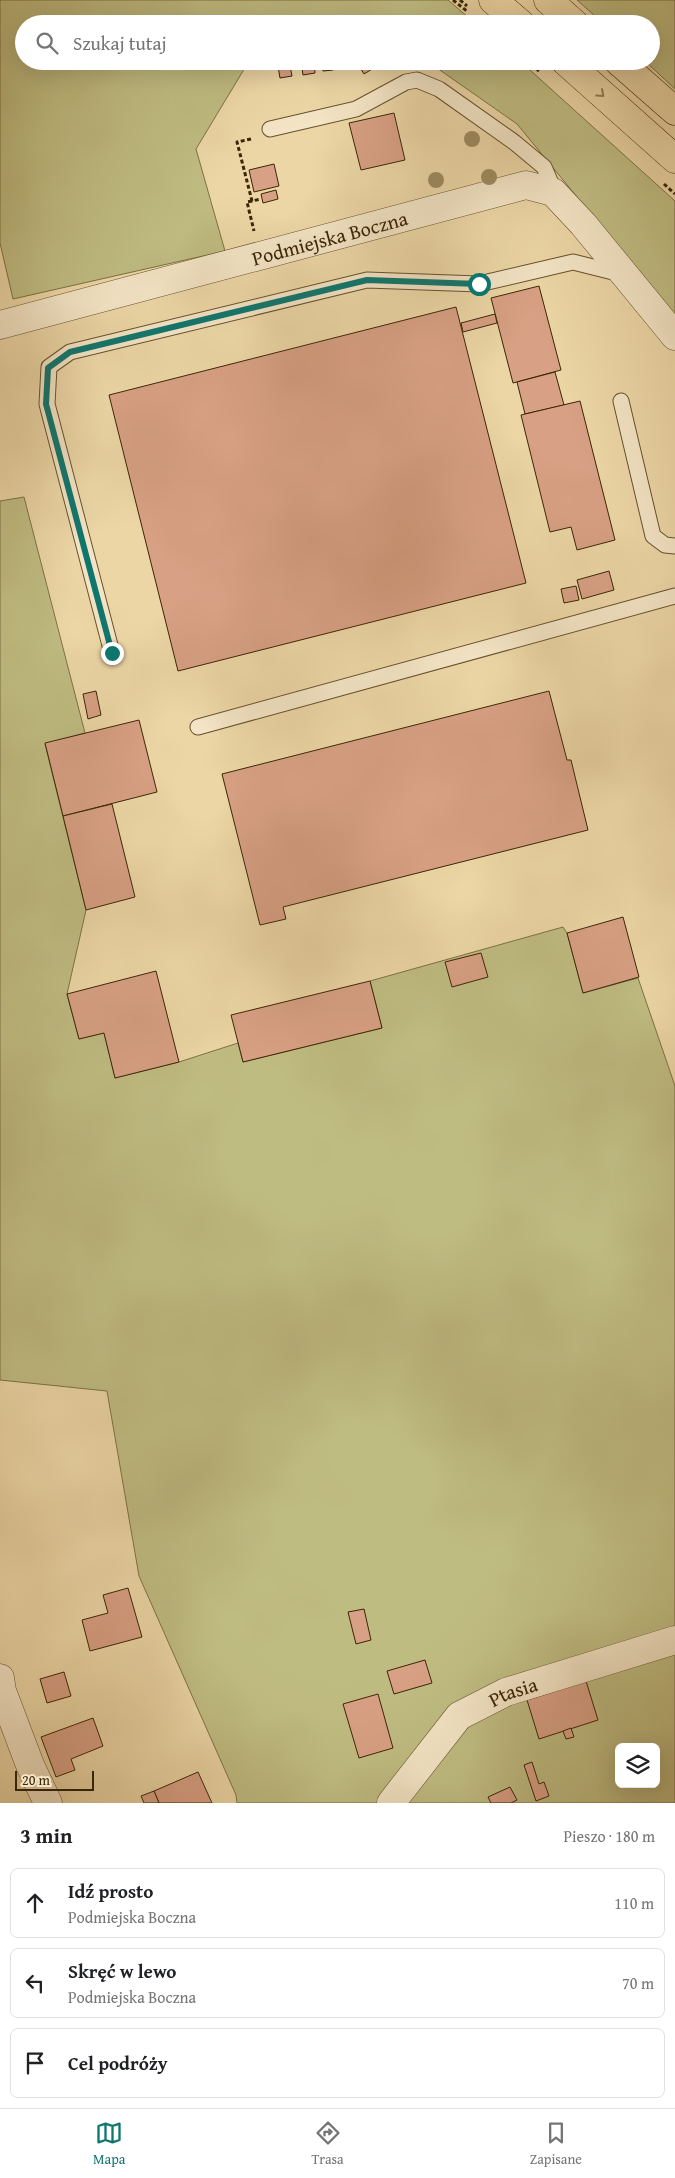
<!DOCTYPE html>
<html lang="pl">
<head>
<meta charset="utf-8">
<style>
	:root { --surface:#fff; --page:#f2f2f2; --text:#202124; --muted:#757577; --line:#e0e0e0; --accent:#0f766e }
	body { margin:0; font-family:"Gentium Book Plus",serif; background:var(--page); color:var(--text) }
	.controls { position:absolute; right:15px; bottom:15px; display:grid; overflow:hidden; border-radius:8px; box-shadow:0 5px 20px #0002 }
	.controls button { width:45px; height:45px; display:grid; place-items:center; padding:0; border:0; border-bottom:1px solid var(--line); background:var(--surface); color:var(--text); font:25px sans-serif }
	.scale { position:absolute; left:15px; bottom:12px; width:79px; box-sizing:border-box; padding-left:5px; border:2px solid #3b2605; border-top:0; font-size:14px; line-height:18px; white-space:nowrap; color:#3b2605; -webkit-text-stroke:4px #f3e4c5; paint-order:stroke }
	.stop { position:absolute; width:15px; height:15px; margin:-11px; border:4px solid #0f766e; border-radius:50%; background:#fff }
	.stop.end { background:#0f766e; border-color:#fff; box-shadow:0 1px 5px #0008 }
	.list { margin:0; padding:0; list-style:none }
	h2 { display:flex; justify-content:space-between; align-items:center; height:65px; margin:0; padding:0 20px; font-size:21px }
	h2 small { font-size:16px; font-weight:400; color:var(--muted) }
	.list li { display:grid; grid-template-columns:32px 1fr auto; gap:15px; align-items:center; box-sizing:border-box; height:70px; margin:0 10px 10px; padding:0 10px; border:1px solid var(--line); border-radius:8px }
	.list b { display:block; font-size:19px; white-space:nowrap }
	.list p { margin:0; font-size:16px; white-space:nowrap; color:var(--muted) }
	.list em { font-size:16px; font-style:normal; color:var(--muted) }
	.icon { flex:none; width:28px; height:28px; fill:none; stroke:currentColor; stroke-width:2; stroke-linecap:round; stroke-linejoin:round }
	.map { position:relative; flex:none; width:675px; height:1803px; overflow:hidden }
	.search { position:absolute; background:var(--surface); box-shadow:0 5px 20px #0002; left:15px; right:15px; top:15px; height:55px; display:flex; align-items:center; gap:12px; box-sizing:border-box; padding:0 18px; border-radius:28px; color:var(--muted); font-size:19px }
	.sheet { height:305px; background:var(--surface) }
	nav { display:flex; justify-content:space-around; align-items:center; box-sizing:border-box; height:70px; border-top:1px solid var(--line); background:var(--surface); font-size:14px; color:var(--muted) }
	nav a { display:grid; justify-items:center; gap:2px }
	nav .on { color:var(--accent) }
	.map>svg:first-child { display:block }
	.green { fill:#bfbc82; stroke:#7d7144; fill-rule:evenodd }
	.building { fill:#d8a084; stroke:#3b2605 }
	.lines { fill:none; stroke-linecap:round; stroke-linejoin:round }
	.lane-casing { stroke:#67522d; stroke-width:17 }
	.street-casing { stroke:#67522d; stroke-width:29 }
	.primary-casing { stroke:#3b2605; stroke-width:29 }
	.path { stroke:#3b2605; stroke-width:3; stroke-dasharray:4 2.5; stroke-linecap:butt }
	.lane { stroke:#f3e4c5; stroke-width:15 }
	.street { stroke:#f3e4c5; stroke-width:28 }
	.primary { stroke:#ecd6a6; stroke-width:28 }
	.tree { fill:#9d8a5e }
	.oneway { stroke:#947e56 }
	.route { stroke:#0f766e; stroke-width:6 }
	.labels { text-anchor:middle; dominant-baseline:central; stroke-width:4.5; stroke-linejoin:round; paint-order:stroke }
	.street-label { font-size:20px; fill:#3b2605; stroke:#f3e4c5 }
</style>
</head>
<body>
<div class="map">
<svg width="675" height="1803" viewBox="0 0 675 1803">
	<rect width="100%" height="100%" fill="#ecd6a6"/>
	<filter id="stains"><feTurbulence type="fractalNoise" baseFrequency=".004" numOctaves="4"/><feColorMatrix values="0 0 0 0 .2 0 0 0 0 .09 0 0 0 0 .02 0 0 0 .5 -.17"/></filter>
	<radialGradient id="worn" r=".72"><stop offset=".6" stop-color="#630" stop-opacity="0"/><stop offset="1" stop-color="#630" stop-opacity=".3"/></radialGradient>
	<!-- green -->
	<g class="green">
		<polygon points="0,0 448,0 476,24 24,24 24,61 249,61 196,149 225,251 13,299 0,243"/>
		<polygon points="577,0 675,0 675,89 645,61 651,61 651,24 604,24"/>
		<polygon points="427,61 520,61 675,201 675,316 517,124"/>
		<path d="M 24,497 L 85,733 L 45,744 L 86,910 L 67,994 L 79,1039 L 104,1033 L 115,1078 L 179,1062 L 238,1043 L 243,1062 L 382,1028 L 370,981 L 563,927 L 567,933 L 583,993 L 638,978 L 675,1086 L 675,1803 L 237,1803 L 236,1795 L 139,1576 L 107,1391 L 0,1380 L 0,501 ZM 619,1747 L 656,1747 L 656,1784 L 619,1784 Z"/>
	</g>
	<!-- building -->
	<g class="building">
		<polygon points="277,61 289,61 292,76 280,78"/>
		<polygon points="301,61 314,61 315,73 303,75"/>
		<polygon points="321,61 331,61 333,70 323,71"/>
		<polygon points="356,61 374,61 377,66 364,74"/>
		<polygon points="394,113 405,160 361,170 349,123"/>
		<polygon points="274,164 279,186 254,192 249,170"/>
		<polygon points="276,190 278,199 263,203 261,194"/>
		<polygon points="539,286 561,370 513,383 491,298"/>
		<polygon points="456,307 526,583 178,671 109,395"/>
		<polygon points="495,314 497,323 463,332 461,323"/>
		<polygon points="555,372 564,405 525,414 517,382"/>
		<polygon points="580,401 615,540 577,550 571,527 550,532 521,415"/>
		<polygon points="609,571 614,590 582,599 577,580"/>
		<polygon points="576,586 579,600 564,603 561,589"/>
		<polygon points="96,691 101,715 88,719 83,694"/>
		<polygon points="549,691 567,760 571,760 588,830 283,907 286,919 260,925 222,774"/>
		<polygon points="139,720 157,792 63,816 45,743"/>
		<polygon points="112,804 135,897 86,910 63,816"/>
		<polygon points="623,917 639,977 583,993 567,933"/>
		<polygon points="481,953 488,977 452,987 445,962"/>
		<polygon points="156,971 179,1062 115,1078 104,1033 79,1039 67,994"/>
		<polygon points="370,981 382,1028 243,1062 231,1015"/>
		<polygon points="128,1588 142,1637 90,1651 82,1620 108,1613 103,1595"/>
		<polygon points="364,1609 371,1640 356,1644 348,1612"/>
		<polygon points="425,1660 432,1683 394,1694 387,1671"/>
		<polygon points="64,1672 71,1696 47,1703 40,1679"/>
		<polygon points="586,1681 598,1720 539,1739 527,1700 556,1691 554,1684"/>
		<polygon points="378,1694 393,1748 359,1758 343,1704"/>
		<polygon points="93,1718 103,1746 71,1759 75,1770 56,1777 41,1737"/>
		<polygon points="571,1728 574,1737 566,1739 563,1731"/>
		<polygon points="532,1762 539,1784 544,1782 549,1796 536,1801 524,1765"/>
		<polygon points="198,1772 212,1803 159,1803 154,1791"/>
		<polygon points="510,1787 517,1800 511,1803 491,1803 488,1797"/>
		<polygon points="154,1791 159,1803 144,1803 141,1796"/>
	</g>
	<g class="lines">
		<!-- lane casing -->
		<g class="lane-casing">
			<g id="lane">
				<polyline points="270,129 356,109 406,82 417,80 439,89 514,142 544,167 556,195"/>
				<polyline points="621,401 653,536 665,545 675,546"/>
				<polyline points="112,653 47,404 49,367 70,352 367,280 479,284 573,262 621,274"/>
				<polyline points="198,727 675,596"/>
			</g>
		</g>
		<!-- street casing -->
		<g class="street-casing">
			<g id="street">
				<path id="s1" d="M 0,325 L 526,185 L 553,192 L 583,224 L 675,336"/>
				<polyline points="0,1678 2,1691 30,1765 48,1803"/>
				<path id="s2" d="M 391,1803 L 459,1716 L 506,1692 L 675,1640"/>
			</g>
		</g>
		<!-- primary casing -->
		<g class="primary-casing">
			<g id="primary">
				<polyline points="493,0 521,24"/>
				<polyline points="548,0 575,24"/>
				<polyline points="565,61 675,159"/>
				<polyline points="618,61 675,111"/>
			</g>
		</g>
		<!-- path -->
		<g class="path">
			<polyline points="453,0 468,12"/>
			<polyline points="460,0 467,6"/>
			<polyline points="527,61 539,71"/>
			<polyline points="251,139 237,142 252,201 261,199"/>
			<polyline points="664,184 675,194"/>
			<polyline points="252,201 247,202 254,231"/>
		</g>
		<!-- lane -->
		<use href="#lane" class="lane"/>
		<!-- street -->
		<use href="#street" class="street"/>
		<!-- primary -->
		<use href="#primary" class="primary"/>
	</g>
	<!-- trees -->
	<g class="tree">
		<circle cx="472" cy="139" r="8"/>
		<circle cx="489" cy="177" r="8"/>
		<circle cx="436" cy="180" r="8"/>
	</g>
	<!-- one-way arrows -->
	<defs><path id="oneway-chevron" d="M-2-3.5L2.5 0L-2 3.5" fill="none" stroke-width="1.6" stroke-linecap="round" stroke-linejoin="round" transform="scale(1.25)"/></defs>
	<use class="oneway" href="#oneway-chevron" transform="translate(601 94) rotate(42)"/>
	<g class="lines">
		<!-- route -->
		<polyline class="route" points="112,653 46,404 48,368 70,352 367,280 479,284"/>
	</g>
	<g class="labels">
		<!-- street labels -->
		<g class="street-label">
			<text stroke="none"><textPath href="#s1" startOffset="341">Podmiejska Boczna</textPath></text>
			<text stroke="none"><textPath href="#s2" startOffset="170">Ptasia</textPath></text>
		</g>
	</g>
	<rect width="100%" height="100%" filter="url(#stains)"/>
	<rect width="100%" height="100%" fill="url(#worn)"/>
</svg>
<div class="controls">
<button><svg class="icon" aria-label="layers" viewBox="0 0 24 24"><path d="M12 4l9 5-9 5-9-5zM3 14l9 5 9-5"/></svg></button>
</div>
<div class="scale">20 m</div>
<div class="stop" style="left:479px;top:284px"></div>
<div class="stop end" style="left:112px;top:653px"></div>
<div class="search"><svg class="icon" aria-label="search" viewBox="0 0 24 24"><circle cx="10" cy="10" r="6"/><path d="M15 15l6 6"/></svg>Szukaj tutaj</div>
</div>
<section class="sheet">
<h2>3 min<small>Pieszo · 180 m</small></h2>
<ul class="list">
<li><svg class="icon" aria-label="ahead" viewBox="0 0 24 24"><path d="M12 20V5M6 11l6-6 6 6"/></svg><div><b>Idź prosto</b><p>Podmiejska Boczna</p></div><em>110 m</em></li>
<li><svg class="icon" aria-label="left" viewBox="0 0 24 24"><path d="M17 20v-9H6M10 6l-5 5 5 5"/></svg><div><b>Skręć w lewo</b><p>Podmiejska Boczna</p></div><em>70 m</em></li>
<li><svg class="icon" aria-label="arrive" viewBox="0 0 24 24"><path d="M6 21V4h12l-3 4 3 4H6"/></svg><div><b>Cel podróży</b></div></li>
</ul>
</section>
<nav>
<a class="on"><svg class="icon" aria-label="map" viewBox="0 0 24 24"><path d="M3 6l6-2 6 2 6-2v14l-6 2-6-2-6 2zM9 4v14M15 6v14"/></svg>Mapa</a>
<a><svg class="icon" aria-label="directions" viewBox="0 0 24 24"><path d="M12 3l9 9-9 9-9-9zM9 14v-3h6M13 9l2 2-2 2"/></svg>Trasa</a>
<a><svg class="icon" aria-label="saved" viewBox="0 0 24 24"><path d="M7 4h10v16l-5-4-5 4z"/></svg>Zapisane</a>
</nav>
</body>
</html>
